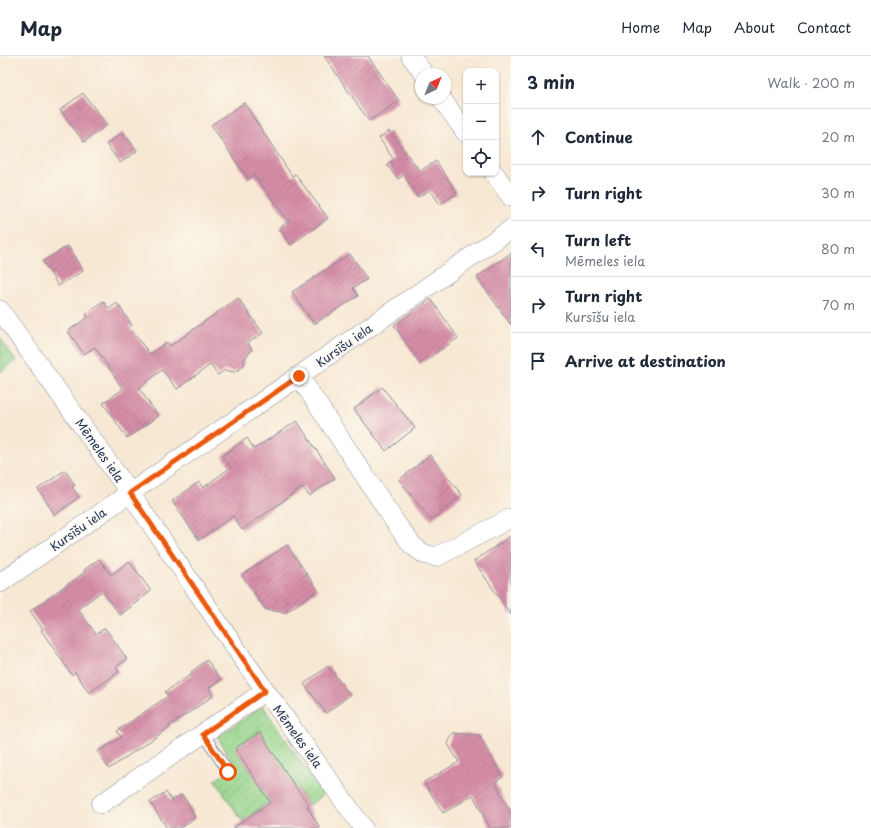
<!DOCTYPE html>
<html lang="en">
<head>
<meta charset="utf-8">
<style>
	:root { --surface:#fff; --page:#f6f6f7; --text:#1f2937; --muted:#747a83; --line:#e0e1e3 }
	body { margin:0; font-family:"Playpen Sans",sans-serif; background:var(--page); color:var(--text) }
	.controls { position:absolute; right:12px; top:12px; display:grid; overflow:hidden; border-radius:8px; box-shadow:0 1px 3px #0004 }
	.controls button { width:36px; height:36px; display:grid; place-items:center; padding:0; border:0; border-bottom:1px solid var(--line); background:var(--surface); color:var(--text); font:20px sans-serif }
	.compass { position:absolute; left:415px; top:12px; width:36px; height:36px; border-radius:50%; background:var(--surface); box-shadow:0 1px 3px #0004; rotate:43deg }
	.stop { position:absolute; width:12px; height:12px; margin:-9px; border:3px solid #ea580c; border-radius:50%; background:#fff }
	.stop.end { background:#ea580c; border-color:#fff; box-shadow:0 1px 4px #0008 }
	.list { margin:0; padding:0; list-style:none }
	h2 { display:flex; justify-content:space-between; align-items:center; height:52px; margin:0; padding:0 16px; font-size:17px }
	h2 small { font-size:13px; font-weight:400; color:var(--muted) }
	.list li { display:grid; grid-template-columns:26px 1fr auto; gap:12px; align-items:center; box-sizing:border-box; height:56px; padding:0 16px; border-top:1px solid var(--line) }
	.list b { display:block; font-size:15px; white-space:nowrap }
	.list p { margin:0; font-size:13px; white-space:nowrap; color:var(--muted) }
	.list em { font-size:13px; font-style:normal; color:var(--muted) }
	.icon { flex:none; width:22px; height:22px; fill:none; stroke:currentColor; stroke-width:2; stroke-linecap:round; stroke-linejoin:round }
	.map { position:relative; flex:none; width:511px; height:772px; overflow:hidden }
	header { display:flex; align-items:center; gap:24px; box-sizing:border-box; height:56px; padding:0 20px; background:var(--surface); border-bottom:1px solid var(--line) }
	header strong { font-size:19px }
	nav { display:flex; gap:22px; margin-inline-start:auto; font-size:14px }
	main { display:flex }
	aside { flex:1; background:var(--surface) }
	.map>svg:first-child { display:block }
	.grass { fill:url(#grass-dots); stroke:#588274 }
	.garden { fill:url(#garden-furrows); stroke:#588274 }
	.building { fill:url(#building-hatch) }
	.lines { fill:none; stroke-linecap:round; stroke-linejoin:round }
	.service-casing { stroke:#898c98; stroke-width:12 }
	.minor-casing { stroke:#898c98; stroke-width:20 }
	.service { stroke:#fff; stroke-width:10 }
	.minor { stroke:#fff; stroke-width:19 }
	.route { stroke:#ea580c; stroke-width:5 }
	.labels { text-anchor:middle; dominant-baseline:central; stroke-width:3; stroke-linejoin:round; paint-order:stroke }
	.street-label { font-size:12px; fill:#1b2f5e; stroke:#fbf7ec }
</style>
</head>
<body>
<header>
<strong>Map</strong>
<nav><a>Home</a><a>Map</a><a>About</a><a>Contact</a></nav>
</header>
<main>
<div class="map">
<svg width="511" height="772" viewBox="0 0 511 772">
	<defs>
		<pattern id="grass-dots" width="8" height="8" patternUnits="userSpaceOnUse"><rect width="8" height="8" fill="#95d48a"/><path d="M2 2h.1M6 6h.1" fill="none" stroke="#80b67a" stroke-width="1.8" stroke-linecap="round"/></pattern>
		<pattern id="garden-furrows" width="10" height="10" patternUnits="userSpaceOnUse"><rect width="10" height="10" fill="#95d48a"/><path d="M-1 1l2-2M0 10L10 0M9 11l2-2" fill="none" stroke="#80b67a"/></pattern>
		<pattern id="building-hatch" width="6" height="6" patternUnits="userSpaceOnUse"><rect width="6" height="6" fill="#d78ea8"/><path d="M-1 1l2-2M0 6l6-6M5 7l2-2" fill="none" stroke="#ae748c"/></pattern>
	</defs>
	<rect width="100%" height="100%" fill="#fbf7ec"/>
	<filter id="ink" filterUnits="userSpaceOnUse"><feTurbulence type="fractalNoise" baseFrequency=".025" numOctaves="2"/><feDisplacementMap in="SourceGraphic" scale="8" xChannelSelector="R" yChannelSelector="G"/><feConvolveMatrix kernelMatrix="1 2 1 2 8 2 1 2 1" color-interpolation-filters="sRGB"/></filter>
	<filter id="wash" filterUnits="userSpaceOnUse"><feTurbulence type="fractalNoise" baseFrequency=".012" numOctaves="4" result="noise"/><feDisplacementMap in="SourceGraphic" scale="16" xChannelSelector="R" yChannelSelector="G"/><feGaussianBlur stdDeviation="0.9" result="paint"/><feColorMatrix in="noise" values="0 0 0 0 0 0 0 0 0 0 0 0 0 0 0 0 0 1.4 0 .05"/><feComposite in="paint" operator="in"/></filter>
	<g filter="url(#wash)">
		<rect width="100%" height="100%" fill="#f7e8d3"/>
		<!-- grass -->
		<polygon class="grass" points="0,282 16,305 0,316"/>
		<!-- garden -->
		<polygon class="garden" points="263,650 323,739 309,749 295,729 242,765 215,724 236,711 217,681"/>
		<g id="blocks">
			<!-- building -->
			<g class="building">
				<polygon points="324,0 368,0 399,45 369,65"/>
				<polygon points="83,37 107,69 84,86 60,54"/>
				<polygon points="244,47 292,120 295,118 328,162 291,189 279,172 289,165 254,119 248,123 211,69"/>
				<polygon points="389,75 420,115 436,105 457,137 440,148 430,134 418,141 404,119 398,123 387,109 394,104 379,82"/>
				<polygon points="123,76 137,95 120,107 106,88"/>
				<polygon points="68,190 83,215 58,230 43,205"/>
				<polygon points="511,197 511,269 477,221"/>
				<polygon points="350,198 367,223 353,232 358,240 314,268 292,236"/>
				<polygon points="238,242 263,277 248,287 252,294 244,303 244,308 240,313 234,316 225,314 218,319 210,309 177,333 162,314 139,332 158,360 127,382 103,347 123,333 95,291 84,298 68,275 88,261 86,258 103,245 109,253 117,247 132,269 129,271 150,298 167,286 170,290"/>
				<polygon points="431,243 458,282 420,308 394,269"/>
				<polygon points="382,331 415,372 386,395 354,353"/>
				<polygon points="297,365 335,422 309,440 303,431 242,474 233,460 199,484 172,445 199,426 203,432 231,411 222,400 247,382 254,393"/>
				<polygon points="430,399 462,439 431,464 399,424"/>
				<polygon points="65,414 75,429 72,431 79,441 55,459 38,433"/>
				<polygon points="511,480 511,559 474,505"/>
				<polygon points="287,489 318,534 285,557 265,553 242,519"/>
				<polygon points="99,503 111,519 129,505 151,535 120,559 102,535 78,553 96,578 105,572 127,603 116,611 119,616 89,637 75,616 72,619 41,574 43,573 30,555 85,516 84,514"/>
				<polygon points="207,604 221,624 209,632 213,640 169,670 170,671 109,713 98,696 121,681 117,675 168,640 165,636 192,618 191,616"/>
				<polygon points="328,610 350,639 326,657 304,628"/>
				<polygon points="260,676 294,729 309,749 307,750 320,772 233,772 270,746 235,692"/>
				<polygon points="453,677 479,679 503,721 495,726 511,757 511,772 490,772 473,739 443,757 424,726 459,706 448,688"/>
				<polygon points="166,736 171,744 175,742 175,743 181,739 182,740 183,740 193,756 192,756 195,762 180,772 167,772 150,746"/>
			</g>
		</g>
	</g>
	<g filter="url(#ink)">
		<use href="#blocks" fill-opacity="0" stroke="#898c98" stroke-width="1"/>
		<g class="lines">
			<!-- service casing -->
			<g class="service-casing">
				<polyline id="service" points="203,677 228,716"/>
			</g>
			<!-- minor casing -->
			<g class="minor-casing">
				<g id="minor">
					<polyline points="411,0 424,18"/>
					<polyline points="441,42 466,77"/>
					<polyline points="494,117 511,141"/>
					<polyline points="0,254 130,437 243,603 363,772"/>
					<polyline points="299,320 397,469 412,489 424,498 436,501 511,462"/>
					<polyline points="0,527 511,173"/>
					<polyline points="101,748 265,635"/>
				</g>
			</g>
			<!-- service -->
			<use href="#service" class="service"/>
			<!-- minor -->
			<use href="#minor" class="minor"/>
		</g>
	</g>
	<g class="lines" filter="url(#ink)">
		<!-- route -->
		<polyline class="route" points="228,716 203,678 265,635 130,437 299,320"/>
	</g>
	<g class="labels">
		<!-- street labels -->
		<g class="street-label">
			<text transform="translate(344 289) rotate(-35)">Kursīšu iela</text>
			<text transform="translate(100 394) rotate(55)">Mēmeles iela</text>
			<text transform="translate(78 473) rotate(-35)">Kursīšu iela</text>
			<text transform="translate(298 680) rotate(54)">Mēmeles iela</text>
		</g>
	</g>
</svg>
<div class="controls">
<button>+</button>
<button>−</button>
<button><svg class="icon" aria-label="locate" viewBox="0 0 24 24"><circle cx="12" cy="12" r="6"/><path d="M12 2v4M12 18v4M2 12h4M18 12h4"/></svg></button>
</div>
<svg class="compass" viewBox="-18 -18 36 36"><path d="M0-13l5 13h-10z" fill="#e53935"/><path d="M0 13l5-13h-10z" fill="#747a83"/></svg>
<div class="stop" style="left:228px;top:716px"></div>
<div class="stop end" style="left:299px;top:320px"></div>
</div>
<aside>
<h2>3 min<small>Walk · 200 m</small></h2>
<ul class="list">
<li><svg class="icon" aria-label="ahead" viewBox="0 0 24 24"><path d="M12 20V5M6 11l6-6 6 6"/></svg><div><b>Continue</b></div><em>20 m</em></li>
<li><svg class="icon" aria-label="right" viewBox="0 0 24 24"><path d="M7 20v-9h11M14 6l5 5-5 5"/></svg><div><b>Turn right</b></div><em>30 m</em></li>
<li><svg class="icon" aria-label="left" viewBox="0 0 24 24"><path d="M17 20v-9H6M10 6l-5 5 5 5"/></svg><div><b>Turn left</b><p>Mēmeles iela</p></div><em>80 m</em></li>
<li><svg class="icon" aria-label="right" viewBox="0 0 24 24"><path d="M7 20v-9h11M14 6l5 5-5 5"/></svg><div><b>Turn right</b><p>Kursīšu iela</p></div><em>70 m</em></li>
<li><svg class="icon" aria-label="arrive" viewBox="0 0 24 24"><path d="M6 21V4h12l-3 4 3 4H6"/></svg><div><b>Arrive at destination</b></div></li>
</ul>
</aside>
</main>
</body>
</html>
